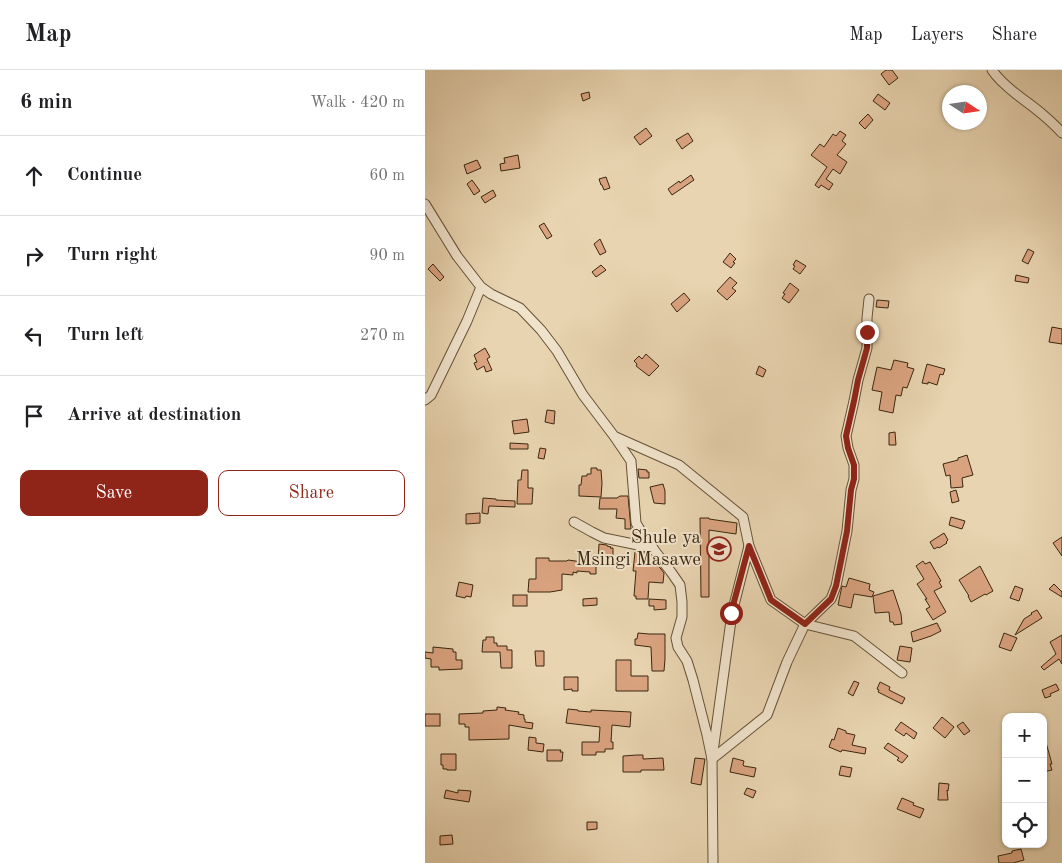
<!DOCTYPE html>
<html lang="en">
<head>
<meta charset="utf-8">
<style>
	:root { --surface:#fff; --page:#f6f6f6; --text:#202124; --muted:#757577; --line:#e0e0e0; --accent:#8f2418 }
	body { margin:0; font-family:"Old Standard TT",serif; background:var(--page); color:var(--text) }
	.controls { position:absolute; right:15px; bottom:15px; display:grid; overflow:hidden; border-radius:10px; box-shadow:0 1px 4px #0004 }
	.controls button { width:45px; height:45px; display:grid; place-items:center; padding:0; border:0; border-bottom:1px solid var(--line); background:var(--surface); color:var(--text); font:25px sans-serif }
	.compass { position:absolute; left:517px; top:15px; width:45px; height:45px; border-radius:50%; background:var(--surface); box-shadow:0 1px 4px #0004; rotate:102deg }
	.stop { position:absolute; width:15px; height:15px; margin:-11px; border:4px solid #8f2418; border-radius:50%; background:#fff }
	.stop.end { background:#8f2418; border-color:#fff; box-shadow:0 1px 5px #0008 }
	.list { margin:0; padding:0; list-style:none }
	h2 { display:flex; justify-content:space-between; align-items:center; height:65px; margin:0; padding:0 20px; font-size:21px }
	h2 small { font-size:16px; font-weight:400; color:var(--muted) }
	.list li { display:grid; grid-template-columns:32px 1fr auto; gap:15px; align-items:center; box-sizing:border-box; height:80px; padding:0 20px; border-top:1px solid var(--line) }
	.list b { display:block; font-size:19px; white-space:nowrap }
	.list em { font-size:16px; font-style:normal; color:var(--muted) }
	.actions { display:flex; gap:10px; padding:15px 20px }
	.actions a { flex:1; padding:11px 0; border:1px solid var(--accent); border-radius:10px; text-align:center; font-size:18px; color:var(--accent) }
	.actions .main { background:var(--accent); color:#fff }
	.icon { flex:none; width:28px; height:28px; fill:none; stroke:currentColor; stroke-width:2; stroke-linecap:round; stroke-linejoin:round }
	.map { position:relative; flex:none; width:637px; height:793px; overflow:hidden }
	header { display:flex; align-items:center; gap:30px; box-sizing:border-box; height:70px; padding:0 25px; background:var(--surface); border-bottom:1px solid var(--line) }
	header strong { font-size:24px }
	nav { display:flex; gap:28px; margin-inline-start:auto; font-size:18px }
	main { display:flex }
	aside { flex:1; background:var(--surface) }
	.map>svg:first-child { display:block }
	.building { fill:#daa380; stroke:#3b270e }
	.lines { fill:none; stroke-linecap:round; stroke-linejoin:round }
	.minor-casing { stroke:#665236; stroke-width:11 }
	.minor { stroke:#f0e3cc; stroke-width:9 }
	.route { stroke:#8f2418; stroke-width:6 }
	.labels { text-anchor:middle; dominant-baseline:central; stroke-width:4; stroke-linejoin:round; paint-order:stroke }
	.poi-label { font-size:19px; fill:#3b270e; stroke:#f0e3cc; text-anchor:end }
</style>
</head>
<body>
<header>
<strong>Map</strong>
<nav><a>Map</a><a>Layers</a><a>Share</a></nav>
</header>
<main>
<aside>
<h2>6 min<small>Walk · 420 m</small></h2>
<ul class="list">
<li><svg class="icon" aria-label="ahead" viewBox="0 0 24 24"><path d="M12 20V5M6 11l6-6 6 6"/></svg><div><b>Continue</b></div><em>60 m</em></li>
<li><svg class="icon" aria-label="right" viewBox="0 0 24 24"><path d="M7 20v-9h11M14 6l5 5-5 5"/></svg><div><b>Turn right</b></div><em>90 m</em></li>
<li><svg class="icon" aria-label="left" viewBox="0 0 24 24"><path d="M17 20v-9H6M10 6l-5 5 5 5"/></svg><div><b>Turn left</b></div><em>270 m</em></li>
<li><svg class="icon" aria-label="arrive" viewBox="0 0 24 24"><path d="M6 21V4h12l-3 4 3 4H6"/></svg><div><b>Arrive at destination</b></div></li>
</ul>
<div class="actions"><a class="main">Save</a><a>Share</a></div>
</aside>
<div class="map">
<svg width="637" height="793" viewBox="0 0 637 793">
	<rect width="100%" height="100%" fill="#e8d4b0"/>
	<filter id="stains"><feTurbulence type="fractalNoise" baseFrequency=".004" numOctaves="4"/><feColorMatrix values="0 0 0 0 .2 0 0 0 0 .09 0 0 0 0 .02 0 0 0 .5 -.17"/></filter>
	<radialGradient id="worn" r=".72"><stop offset=".6" stop-color="#630" stop-opacity="0"/><stop offset="1" stop-color="#630" stop-opacity=".3"/></radialGradient>
	<!-- building -->
	<g class="building">
		<polygon points="461,0 467,0 473,8 464,15 456,4"/>
		<polygon points="164,22 165,28 158,31 156,24"/>
		<polygon points="453,24 465,33 460,40 448,31"/>
		<polygon points="443,44 448,50 440,59 434,53"/>
		<polygon points="221,58 227,66 215,75 209,67"/>
		<polygon points="415,61 421,65 417,71 421,74 412,85 422,92 415,104 408,99 401,109 408,114 404,120 396,115 394,118 390,115 402,97 386,85 395,74 399,77 408,64 411,66"/>
		<polygon points="263,63 268,71 257,79 251,70"/>
		<polygon points="93,85 95,98 76,101 75,94 80,93 79,88"/>
		<polygon points="52,90 56,98 42,104 39,95"/>
		<polygon points="266,105 269,110 247,125 243,119 254,111 255,113"/>
		<polygon points="181,107 185,118 179,120 177,115 176,115 174,109"/>
		<polygon points="47,110 55,121 49,125 42,114"/>
		<polygon points="68,120 71,126 60,133 56,127"/>
		<polygon points="119,153 127,166 122,169 114,156"/>
		<polygon points="175,169 181,182 175,185 169,174"/>
		<polygon points="603,179 609,182 603,194 597,191"/>
		<polygon points="305,183 311,189 308,192 310,193 306,198 298,192"/>
		<polygon points="371,190 381,196 375,204 368,199 370,196 368,195"/>
		<polygon points="8,194 19,207 15,211 3,199"/>
		<polygon points="176,195 181,200 171,207 167,202"/>
		<polygon points="591,205 604,208 603,213 590,211"/>
		<polygon points="305,207 312,213 307,218 311,221 302,230 292,221"/>
		<polygon points="365,213 374,220 364,233 357,228 360,224 358,223"/>
		<polygon points="259,223 265,230 252,242 246,234"/>
		<polygon points="452,230 464,231 463,238 451,237"/>
		<polygon points="627,257 637,259 637,274 624,272"/>
		<polygon points="60,278 65,287 62,289 67,300 61,302 59,296 52,300 49,293 52,292 49,285"/>
		<polygon points="221,284 234,296 224,306 211,296 212,294 209,291 214,286 217,289"/>
		<polygon points="469,290 483,293 482,297 489,299 482,318 478,317 476,326 471,325 468,343 454,340 457,322 447,320 452,297 466,300"/>
		<polygon points="502,294 520,299 518,305 515,304 512,315 503,312 503,314 497,313"/>
		<polygon points="334,296 341,300 338,307 331,304"/>
		<polygon points="122,340 130,341 129,354 120,352"/>
		<polygon points="102,349 104,362 89,364 87,351"/>
		<polygon points="470,362 471,375 464,375 464,363"/>
		<polygon points="85,373 103,374 103,379 85,379"/>
		<polygon points="115,378 121,379 119,389 113,388"/>
		<polygon points="542,385 548,405 537,408 538,417 526,418 525,405 521,406 518,394 533,390 533,388"/>
		<polygon points="166,398 172,398 172,400 176,400 177,413 176,427 154,426 154,415 156,415 157,406 162,406 162,404 166,404"/>
		<polygon points="213,399 222,400 222,402 224,402 224,408 214,408"/>
		<polygon points="97,400 103,400 103,418 108,418 107,434 92,434 93,410 96,410"/>
		<polygon points="238,414 240,421 240,434 229,433 225,417"/>
		<polygon points="531,420 534,431 527,433 525,422"/>
		<polygon points="195,426 203,426 206,459 200,459 200,449 191,448 192,439 174,439 175,428 192,428"/>
		<polygon points="58,428 71,429 71,430 90,431 90,437 64,436 63,444 57,443"/>
		<polygon points="55,443 55,453 41,454 41,444"/>
		<polygon points="526,447 540,451 537,459 524,455"/>
		<polygon points="275,448 284,448 284,449 312,453 311,464 284,460 284,527 276,527"/>
		<polygon points="519,463 523,470 521,472 522,473 514,478 513,477 509,479 505,472"/>
		<polygon points="637,467 637,486 628,473"/>
		<polygon points="174,474 182,475 182,476 186,477 185,478 188,478 188,492 173,491"/>
		<polygon points="213,481 224,484 225,485 225,493 232,494 239,503 238,513 224,512 223,529 211,529 211,526 209,526 211,501 208,501 210,482"/>
		<polygon points="165,486 171,487 171,504 165,504 165,502 152,501 152,503 148,502 148,505 137,504 137,520 125,522 103,522 104,509 111,509 111,488 124,488 124,491 142,491 143,490 158,492 158,487"/>
		<polygon points="498,491 500,494 505,492 516,511 514,512 517,517 509,521 521,542 508,550 501,539 505,537 500,529 502,529 492,514 499,509 491,496"/>
		<polygon points="555,496 568,521 561,525 560,524 546,532 543,526 544,526 534,510"/>
		<polygon points="424,508 445,514 444,520 449,522 447,527 429,524 426,538 413,535 417,516 421,517"/>
		<polygon points="34,512 48,515 46,527 41,526 40,528 31,526"/>
		<polygon points="629,514 637,522 637,527 624,519"/>
		<polygon points="590,516 598,519 594,531 585,528"/>
		<polygon points="468,520 476,544 477,554 469,555 468,552 465,552 464,542 450,543 448,526"/>
		<rect x="88" y="525" width="14" height="11"/>
		<polygon points="172,528 172,535 158,536 158,529"/>
		<polygon points="224,529 241,530 241,539 229,540 229,536 224,536"/>
		<polygon points="612,540 617,548 590,565 599,549 607,544 606,543"/>
		<polygon points="512,553 516,561 506,566 488,572 486,562"/>
		<polygon points="213,563 224,564 240,564 240,589 239,601 227,601 226,577 210,575 210,569 212,569"/>
		<polygon points="579,563 592,568 586,581 574,577"/>
		<polygon points="637,565 637,594 634,589 619,600 616,597 631,584 625,572"/>
		<polygon points="61,567 69,567 69,573 72,573 72,576 82,576 82,580 87,580 87,598 76,598 75,582 57,582 58,570 61,570"/>
		<polygon points="475,576 487,578 485,592 472,590"/>
		<polygon points="8,577 28,579 28,582 31,582 31,590 37,590 37,599 14,600 14,597 6,597 6,589 0,588 0,582 8,583"/>
		<polygon points="110,581 119,581 119,596 111,596"/>
		<polygon points="191,590 206,590 206,606 223,606 223,621 191,621"/>
		<polygon points="139,607 153,607 153,621 147,621 147,619 139,620"/>
		<polygon points="429,611 434,613 428,626 423,623"/>
		<polygon points="455,612 465,617 464,620 480,628 477,634 453,622 454,620 452,619"/>
		<polygon points="631,614 634,620 625,624 626,626 620,628 617,620"/>
		<polygon points="72,637 81,638 80,640 94,642 93,644 99,645 99,649 100,649 100,652 108,653 107,659 84,655 84,669 44,670 44,657 40,657 40,654 34,654 34,644 58,643 58,641 72,640"/>
		<polygon points="143,639 153,640 153,641 166,642 166,640 206,642 205,657 187,655 186,672 188,672 188,679 180,679 180,682 171,682 171,685 157,685 157,672 174,672 175,657 141,653"/>
		<rect x="0" y="644" width="15" height="12"/>
		<polygon points="517,647 529,657 520,668 508,658"/>
		<polygon points="476,652 492,663 489,669 481,663 479,666 470,660"/>
		<polygon points="538,652 545,661 539,665 532,656"/>
		<polygon points="413,658 421,661 421,663 430,665 427,675 441,678 440,684 417,680 416,682 404,677 407,669 409,670"/>
		<polygon points="104,667 111,668 111,673 119,674 118,682 103,680"/>
		<polygon points="618,669 620,669 627,694 625,694 627,700 618,702"/>
		<polygon points="463,673 483,686 477,693 472,690 474,688 459,678"/>
		<polygon points="122,680 136,680 135,682 138,682 137,691 122,691"/>
		<polygon points="16,684 31,684 31,700 22,700 22,699 18,699 18,695 16,695"/>
		<polygon points="212,685 218,685 218,689 238,688 239,700 216,700 216,702 198,702 198,686"/>
		<polygon points="270,688 280,689 276,715 266,713"/>
		<polygon points="308,688 319,691 318,695 319,696 331,698 329,707 305,702"/>
		<polygon points="416,696 427,698 425,707 414,705"/>
		<polygon points="514,713 524,714 523,721 522,720 523,730 513,730"/>
		<polygon points="322,718 331,721 328,728 319,724"/>
		<polygon points="21,720 33,723 33,720 46,721 44,732 19,728"/>
		<polygon points="477,728 489,733 488,735 499,739 495,748 472,739"/>
		<polygon points="162,752 172,752 172,759 162,760"/>
		<polygon points="27,765 28,774 15,775 15,766"/>
		<polygon points="596,779 599,790 588,793 574,793 573,786 587,783 587,781"/>
	</g>
	<g class="lines">
		<!-- minor casing -->
		<g class="minor-casing">
			<g id="minor">
				<path d="M 567,0 C 575,12 585,19 595,27 C 610,38 625,49 637,63"/>
				<polyline points="0,134 32,186 56,217 66,224 95,238 116,260 132,281 158,325 189,366 206,391 211,453 220,468 246,502 255,515 257,532 257,547 251,568 253,577 262,591 268,610 282,665 287,689 342,645 362,592 380,554 406,529 411,516 422,461 426,420 429,409 429,395 423,378 421,366 429,331 433,310 442,278 442,248 444,229"/>
				<polyline points="0,330 6,325 42,251 56,217"/>
				<polyline points="191,367 254,395 318,447 324,476 346,530 380,554 429,566 477,603"/>
				<polyline points="149,452 167,462 179,468 228,478"/>
				<polyline points="288,793 287,689 307,543 324,476"/>
			</g>
		</g>
		<!-- minor -->
		<use href="#minor" class="minor"/>
	</g>
	<g class="lines">
		<!-- route -->
		<polyline class="route" points="306,543 324,476 346,530 380,554 406,529 411,516 422,461 426,420 429,409 429,395 423,378 421,366 429,331 433,310 442,278 442,262"/>
	</g>
	<!-- icons -->
	<defs>
		<g id="school-ring" transform="scale(1.25)"><circle r="9.5" fill="#f0e3cc" stroke="#8f2418" stroke-width="1.5"/><path d="M0-5L7-2L0 1L-7-2ZM-4 1L0 2.5L4 1V4Q0 6-4 4Z" fill="#8f2418"/></g>
	</defs>
	<g fill-rule="evenodd">
		<use href="#school-ring" x="294" y="479"/>
	</g>
	<g class="labels">
		<!-- poi labels -->
		<g class="poi-label">
			<text x="276" y="468">Shule ya<tspan x="276" dy="22">Msingi Masawe</tspan></text>
		</g>
	</g>
	<rect width="100%" height="100%" filter="url(#stains)"/>
	<rect width="100%" height="100%" fill="url(#worn)"/>
</svg>
<div class="controls">
<button>+</button>
<button>−</button>
<button><svg class="icon" aria-label="locate" viewBox="0 0 24 24"><circle cx="12" cy="12" r="6"/><path d="M12 2v4M12 18v4M2 12h4M18 12h4"/></svg></button>
</div>
<svg class="compass" viewBox="-18 -18 36 36"><path d="M0-13l5 13h-10z" fill="#e53935"/><path d="M0 13l5-13h-10z" fill="#757577"/></svg>
<div class="stop" style="left:306px;top:543px"></div>
<div class="stop end" style="left:442px;top:262px"></div>
</div>
</main>
</body>
</html>
